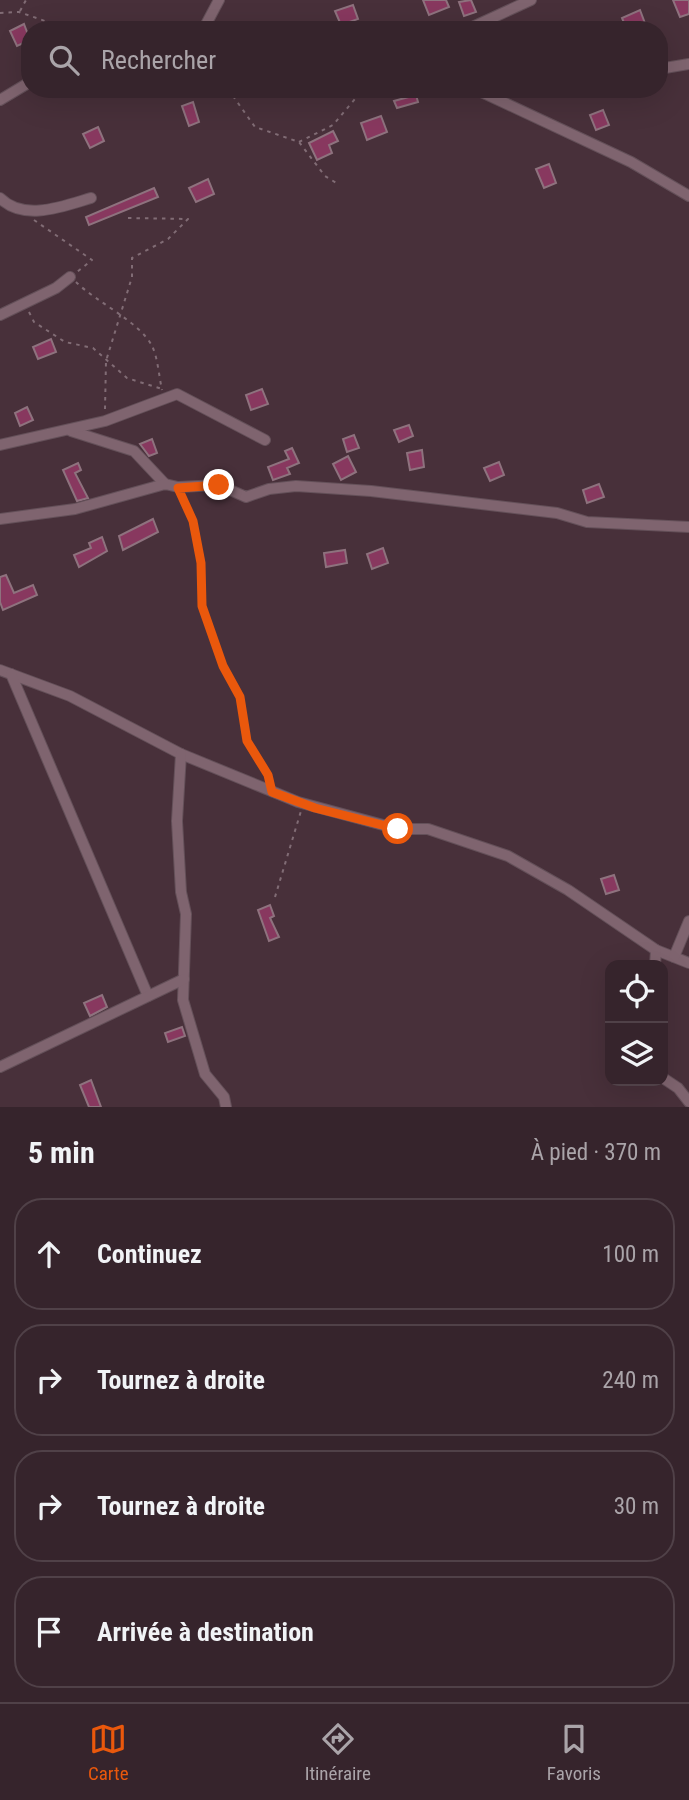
<!DOCTYPE html>
<html lang="fr">
<head>
<meta charset="utf-8">
<style>
	:root { --surface:#36242c; --page:#3d2c34; --text:#f1f3f6; --muted:#aaa4a9; --line:#504148; --accent:#ea580c }
	body { margin:0; font-family:"Roboto Condensed",sans-serif; background:var(--page); color:var(--text) }
	.controls { position:absolute; right:21px; bottom:21px; display:grid; overflow:hidden; border-radius:14px; box-shadow:0 7px 28px #0002 }
	.controls button { width:63px; height:63px; display:grid; place-items:center; padding:0; border:0; border-bottom:2px solid var(--line); background:var(--surface); color:var(--text); font:35px sans-serif }
	.stop { position:absolute; width:21px; height:21px; margin:-16px; border:5px solid #ea580c; border-radius:50%; background:#fff }
	.stop.end { background:#ea580c; border-color:#fff; box-shadow:0 2px 7px #0008 }
	.list { margin:0; padding:0; list-style:none }
	h2 { display:flex; justify-content:space-between; align-items:center; height:91px; margin:0; padding:0 28px; font-size:30px }
	h2 small { font-size:23px; font-weight:400; color:var(--muted) }
	.list li { display:grid; grid-template-columns:46px 1fr auto; gap:21px; align-items:center; box-sizing:border-box; height:112px; margin:0 14px 14px; padding:0 14px; border:2px solid var(--line); border-radius:28px }
	.list b { display:block; font-size:26px; white-space:nowrap }
	.list em { font-size:23px; font-style:normal; color:var(--muted) }
	.icon { flex:none; width:38px; height:38px; fill:none; stroke:currentColor; stroke-width:2; stroke-linecap:round; stroke-linejoin:round }
	.map { position:relative; flex:none; width:689px; height:1107px; overflow:hidden }
	.search { position:absolute; background:var(--surface); box-shadow:0 7px 28px #0002; left:21px; right:21px; top:21px; height:77px; display:flex; align-items:center; gap:18px; box-sizing:border-box; padding:0 24px; border-radius:28px; color:var(--muted); font-size:26px }
	.sheet { height:595px; background:var(--surface) }
	nav { display:flex; justify-content:space-around; align-items:center; box-sizing:border-box; height:98px; border-top:2px solid var(--line); background:var(--surface); font-size:19px; color:var(--muted) }
	nav a { display:grid; justify-items:center; gap:4px }
	nav .on { color:var(--accent) }
	.map>svg:first-child { display:block }
	.building { fill:#88385f; stroke:#8e727e; stroke-width:2 }
	.lines { fill:none; stroke-linecap:round; stroke-linejoin:round }
	.street-casing { stroke:#645059; stroke-width:12 }
	.path { stroke:#816c75; stroke-width:2; stroke-dasharray:3.5 5; stroke-linecap:butt }
	.street { stroke:#7f646f; stroke-width:10 }
	.route { stroke:#ea580c; stroke-width:9 }
</style>
</head>
<body>
<div class="map">
<svg width="689" height="1107" viewBox="0 0 689 1107">
	<rect width="100%" height="100%" fill="#48303a"/>
	<!-- building -->
	<g class="building">
		<polygon points="423,0 446,0 449,7 429,15"/>
		<polygon points="471,0 476,12 464,16 459,2"/>
		<polygon points="673,0 689,0 689,14 680,17"/>
		<polygon points="353,5 358,19 341,25 335,11"/>
		<polygon points="640,10 646,26 627,30 622,18"/>
		<polygon points="24,24 30,40 17,46 10,31"/>
		<polygon points="416,95 418,102 397,108 394,101"/>
		<polygon points="193,102 199,122 189,126 182,106"/>
		<polygon points="603,110 609,125 596,130 590,115"/>
		<polygon points="381,116 387,132 367,140 361,123"/>
		<polygon points="98,127 104,141 90,148 83,134"/>
		<polygon points="333,131 338,141 329,145 332,153 317,160 309,143"/>
		<polygon points="549,164 556,183 544,188 536,169"/>
		<polygon points="208,179 214,194 196,202 189,188"/>
		<polygon points="154,188 158,197 89,225 86,217"/>
		<polygon points="51,339 56,352 38,359 33,347"/>
		<polygon points="262,389 268,404 251,410 246,395"/>
		<polygon points="27,407 33,420 20,426 15,413"/>
		<polygon points="409,425 413,436 399,442 394,430"/>
		<polygon points="354,435 359,448 347,452 343,439"/>
		<polygon points="152,439 157,453 149,456 140,444"/>
		<polygon points="292,448 299,463 287,468 290,474 273,480 268,467 289,459 285,451"/>
		<polygon points="422,450 424,467 410,470 407,453"/>
		<polygon points="348,456 356,472 341,480 333,464"/>
		<polygon points="499,462 504,475 490,481 484,468"/>
		<polygon points="78,463 81,470 75,473 88,498 77,501 63,470"/>
		<polygon points="599,484 604,497 587,503 583,490"/>
		<polygon points="153,519 158,532 123,550 119,536"/>
		<polygon points="102,537 107,551 79,567 74,555 91,548 89,543"/>
		<polygon points="383,548 388,563 372,569 367,554"/>
		<polygon points="345,550 347,563 326,567 324,553"/>
		<polygon points="6,575 14,593 33,585 37,595 3,610 0,602 0,577"/>
		<polygon points="614,875 619,890 606,894 601,879"/>
		<polygon points="270,905 274,916 270,918 279,937 269,941 258,910"/>
		<polygon points="102,995 107,1007 90,1016 84,1003"/>
		<polygon points="182,1027 185,1036 168,1042 165,1033"/>
		<polygon points="91,1080 101,1107 89,1107 80,1085"/>
	</g>
	<g class="lines">
		<!-- street casing -->
		<g class="street-casing">
			<g id="street">
				<polyline points="203,30 219,0"/>
				<polyline points="466,30 531,0"/>
				<polyline points="659,69 689,64"/>
				<polyline points="475,89 631,162 689,196"/>
				<polyline points="0,100 30,82"/>
				<path d="M 0,198 C 24,222 64,206 91,198"/>
				<polyline points="0,315 56,288 70,277"/>
				<polyline points="71,431 134,451 165,484"/>
				<polyline points="0,445 105,421 177,394 265,440"/>
				<polyline points="0,519 75,509 165,484 178,487 219,485 246,497 269,489 296,486 371,491 557,513 587,522 689,527"/>
				<polyline points="0,670 70,696 181,754 298,802 398,829 428,829 508,856 568,890 656,950 689,963"/>
				<polyline points="11,674 148,996"/>
				<polyline points="181,754 177,821 181,892 186,914 183,1000 205,1074 224,1097 226,1107"/>
				<polyline points="674,957 689,921"/>
				<polyline points="655,965 656,950"/>
				<polyline points="0,1067 184,979"/>
				<polyline points="663,1078 678,1088 689,1102"/>
			</g>
		</g>
		<!-- path -->
		<g class="path">
			<polyline points="20,11 26,0"/>
			<polyline points="0,13 19,12 71,30"/>
			<polyline points="228,89 255,127 299,142 325,176 338,184"/>
			<polyline points="299,142 333,125 355,99 370,89"/>
			<polyline points="34,220 92,260 77,272"/>
			<path d="M 76,282 C 96,302 140,322 152,346 C 158,358 159,377 162,390"/>
			<polyline points="29,312 34,322 65,342 93,348 127,378 162,389"/>
			<polyline points="105,409 106,361 132,277 132,258 168,239 188,219 128,218"/>
			<polyline points="181,495 193,521 200,563 202,606 223,666 240,697 247,741 269,779"/>
			<polyline points="275,897 301,811"/>
		</g>
		<!-- street -->
		<use href="#street" class="street"/>
	</g>
	<g class="lines">
		<!-- route -->
		<polyline class="route" points="219,485 178,488 193,521 201,563 202,606 223,666 240,697 247,741 268,775 272,792 315,808 398,829"/>
	</g>
</svg>
<div class="controls">
<button><svg class="icon" aria-label="locate" viewBox="0 0 24 24"><circle cx="12" cy="12" r="6"/><path d="M12 2v4M12 18v4M2 12h4M18 12h4"/></svg></button>
<button><svg class="icon" aria-label="layers" viewBox="0 0 24 24"><path d="M12 4l9 5-9 5-9-5zM3 14l9 5 9-5"/></svg></button>
</div>
<div class="stop" style="left:398px;top:829px"></div>
<div class="stop end" style="left:219px;top:485px"></div>
<div class="search"><svg class="icon" aria-label="search" viewBox="0 0 24 24"><circle cx="10" cy="10" r="6"/><path d="M15 15l6 6"/></svg>Rechercher</div>
</div>
<section class="sheet">
<h2>5 min<small>À pied · 370 m</small></h2>
<ul class="list">
<li><svg class="icon" aria-label="ahead" viewBox="0 0 24 24"><path d="M12 20V5M6 11l6-6 6 6"/></svg><div><b>Continuez</b></div><em>100 m</em></li>
<li><svg class="icon" aria-label="right" viewBox="0 0 24 24"><path d="M7 20v-9h11M14 6l5 5-5 5"/></svg><div><b>Tournez à droite</b></div><em>240 m</em></li>
<li><svg class="icon" aria-label="right" viewBox="0 0 24 24"><path d="M7 20v-9h11M14 6l5 5-5 5"/></svg><div><b>Tournez à droite</b></div><em>30 m</em></li>
<li><svg class="icon" aria-label="arrive" viewBox="0 0 24 24"><path d="M6 21V4h12l-3 4 3 4H6"/></svg><div><b>Arrivée à destination</b></div></li>
</ul>
</section>
<nav>
<a class="on"><svg class="icon" aria-label="map" viewBox="0 0 24 24"><path d="M3 6l6-2 6 2 6-2v14l-6 2-6-2-6 2zM9 4v14M15 6v14"/></svg>Carte</a>
<a><svg class="icon" aria-label="directions" viewBox="0 0 24 24"><path d="M12 3l9 9-9 9-9-9zM9 14v-3h6M13 9l2 2-2 2"/></svg>Itinéraire</a>
<a><svg class="icon" aria-label="saved" viewBox="0 0 24 24"><path d="M7 4h10v16l-5-4-5 4z"/></svg>Favoris</a>
</nav>
</body>
</html>
